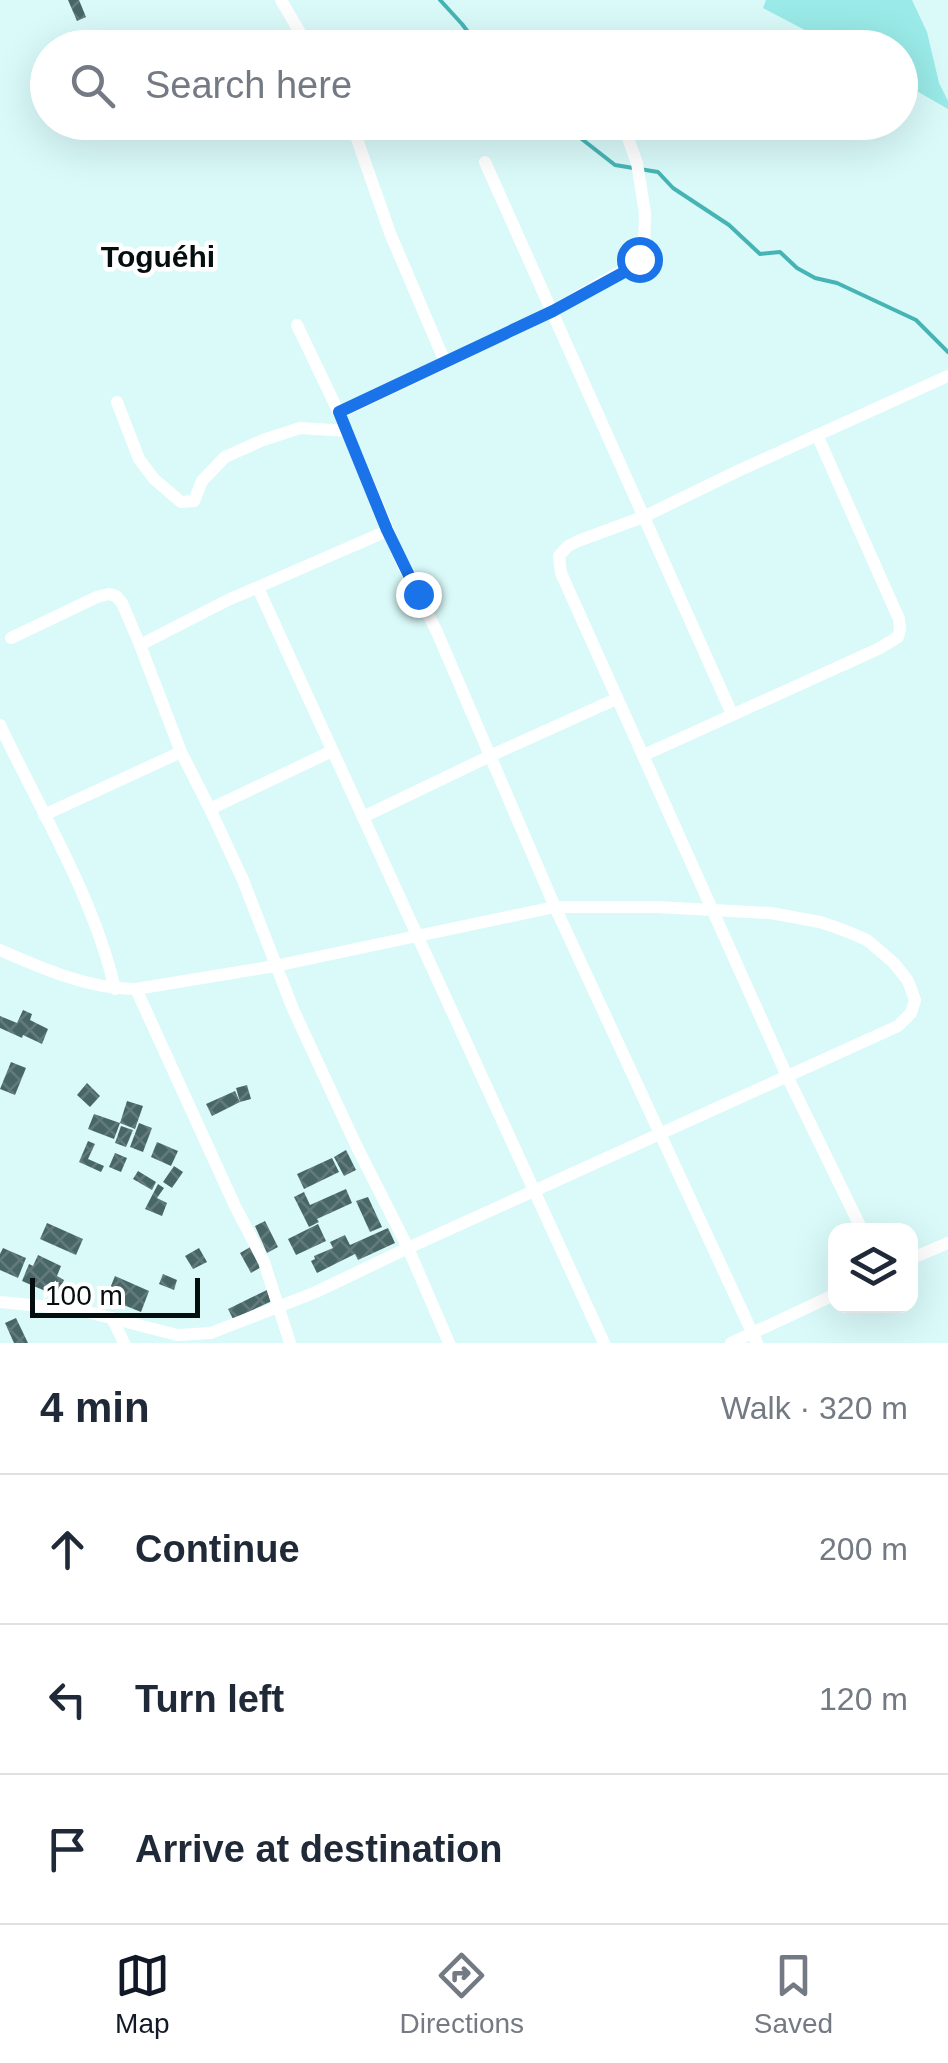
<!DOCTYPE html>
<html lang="en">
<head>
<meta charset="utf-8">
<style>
	:root { --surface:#fff; --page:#f6f6f7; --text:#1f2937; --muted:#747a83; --line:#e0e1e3; --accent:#111827 }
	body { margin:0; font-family:Helvetica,sans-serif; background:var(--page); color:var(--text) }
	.controls { position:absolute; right:30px; bottom:30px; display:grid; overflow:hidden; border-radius:20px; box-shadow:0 10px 40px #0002 }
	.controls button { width:90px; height:90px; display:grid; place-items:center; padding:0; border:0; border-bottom:2px solid var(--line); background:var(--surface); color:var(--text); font:50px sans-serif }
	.scale { position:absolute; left:30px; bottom:25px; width:170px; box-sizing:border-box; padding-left:10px; border:5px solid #040e0e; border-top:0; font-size:28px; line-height:35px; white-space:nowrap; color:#040e0e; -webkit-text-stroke:8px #fff; paint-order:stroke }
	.stop { position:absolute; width:30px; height:30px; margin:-22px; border:8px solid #1a73e8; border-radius:50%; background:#fff }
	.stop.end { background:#1a73e8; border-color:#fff; box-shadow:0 2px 10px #0008 }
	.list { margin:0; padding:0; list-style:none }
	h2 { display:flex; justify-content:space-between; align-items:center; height:130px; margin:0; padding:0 40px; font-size:42px }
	h2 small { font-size:32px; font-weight:400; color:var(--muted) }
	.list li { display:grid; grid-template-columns:65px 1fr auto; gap:30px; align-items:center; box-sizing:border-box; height:150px; padding:0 40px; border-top:2px solid var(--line) }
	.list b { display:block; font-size:38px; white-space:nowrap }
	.list em { font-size:32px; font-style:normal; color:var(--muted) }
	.icon { flex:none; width:55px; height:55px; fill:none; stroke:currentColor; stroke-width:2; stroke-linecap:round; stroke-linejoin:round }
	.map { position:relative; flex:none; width:948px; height:1343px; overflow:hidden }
	.search { position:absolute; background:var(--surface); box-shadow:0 10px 40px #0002; left:30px; right:30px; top:30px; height:110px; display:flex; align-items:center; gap:25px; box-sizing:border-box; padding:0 35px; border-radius:55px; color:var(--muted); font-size:38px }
	.sheet { height:580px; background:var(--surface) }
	nav { display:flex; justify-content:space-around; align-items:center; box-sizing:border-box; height:140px; border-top:2px solid var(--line); background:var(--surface); font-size:28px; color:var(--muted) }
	nav a { display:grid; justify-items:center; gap:5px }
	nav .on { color:var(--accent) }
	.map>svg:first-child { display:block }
	.grass { fill:#99eae8 }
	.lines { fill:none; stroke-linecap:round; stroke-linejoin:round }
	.stream { stroke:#46b4b4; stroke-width:4 }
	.building { fill:url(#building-cross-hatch) }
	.street { stroke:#fff; stroke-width:12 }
	.route { stroke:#1a73e8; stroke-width:12 }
	.labels { text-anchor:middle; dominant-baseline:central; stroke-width:9; stroke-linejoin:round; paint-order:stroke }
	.neighbourhood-label { font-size:30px; font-weight:bold; fill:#040e0e; stroke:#fff }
</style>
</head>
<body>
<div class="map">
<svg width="948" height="1343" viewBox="0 0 948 1343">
	<defs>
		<pattern id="building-cross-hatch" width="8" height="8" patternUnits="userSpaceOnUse" patternTransform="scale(2.5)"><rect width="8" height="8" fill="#486666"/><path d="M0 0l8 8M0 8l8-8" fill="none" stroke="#637a7a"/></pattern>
	</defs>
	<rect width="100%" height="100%" fill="#d9faf9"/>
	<!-- grass -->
	<polygon class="grass" points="766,0 912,0 927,32 939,83 948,101 948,109 901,82 900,48 837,47 763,8"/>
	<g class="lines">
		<!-- stream -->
		<g class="stream">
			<polyline points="440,0 462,24 480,48"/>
			<polyline points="560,122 615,165 658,172 673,188 729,225 760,254 780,252 797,268 815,278 837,283 916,320 948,352"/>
		</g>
	</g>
	<!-- building -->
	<g class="building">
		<polygon points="68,0 79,0 86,17 77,21"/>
		<polygon points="23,1010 32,1014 30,1020 48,1029 42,1044 23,1035 22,1038 0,1028 0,1016 17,1023"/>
		<polygon points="11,1062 26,1068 15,1095 0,1089"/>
		<polygon points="87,1083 100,1096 90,1107 77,1095"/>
		<polygon points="247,1085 251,1099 240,1102 236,1088"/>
		<polygon points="235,1091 240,1102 212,1116 206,1104"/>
		<polygon points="127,1101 143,1106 135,1129 120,1123"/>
		<polygon points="94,1114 120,1123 114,1139 88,1129"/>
		<polygon points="139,1123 152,1128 143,1152 130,1147"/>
		<polygon points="121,1126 133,1130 126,1147 115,1143"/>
		<polygon points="88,1141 95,1144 88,1159 104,1166 101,1172 79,1162"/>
		<polygon points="157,1142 178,1151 171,1166 151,1157"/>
		<polygon points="346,1150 356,1170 344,1176 334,1157"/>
		<polygon points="115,1153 127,1158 121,1172 109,1167"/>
		<polygon points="332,1158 339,1172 304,1189 297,1174"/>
		<polygon points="174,1166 183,1172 172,1188 163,1182"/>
		<polygon points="138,1171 156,1182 152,1190 133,1179"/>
		<polygon points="158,1184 164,1188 157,1198 167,1203 162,1216 145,1209"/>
		<polygon points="346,1189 352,1203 317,1219 319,1222 309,1227 294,1197 304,1192 310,1205"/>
		<polygon points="368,1197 382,1227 370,1232 356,1201"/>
		<polygon points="265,1221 278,1247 267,1253 255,1226"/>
		<polygon points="47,1223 83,1239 76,1255 40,1239"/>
		<polygon points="318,1224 326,1241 296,1255 288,1239"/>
		<polygon points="388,1228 395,1243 358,1260 355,1254 317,1273 311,1261 315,1259 314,1256 333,1248 330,1242 345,1235 350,1245"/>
		<polygon points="252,1246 263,1266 251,1273 240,1253"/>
		<polygon points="3,1248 26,1258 18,1278 0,1270 0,1254"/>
		<polygon points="199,1248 207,1262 193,1269 185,1256"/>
		<polygon points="38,1255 61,1266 57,1276 64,1280 57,1296 22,1281 29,1264 33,1266"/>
		<polygon points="163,1274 177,1280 174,1290 159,1284"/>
		<polygon points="115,1276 149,1291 141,1312 106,1298"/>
		<polygon points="267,1290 272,1301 233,1319 228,1309"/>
		<polygon points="16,1318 28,1343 14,1343 5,1323"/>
	</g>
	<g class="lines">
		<!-- street -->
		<g class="street">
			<polyline points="281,0 309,48"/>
			<polyline points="351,122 390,233 445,362"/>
			<polyline points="485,162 732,714"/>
			<polyline points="297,325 339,413 402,563 437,632 555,907 757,1343"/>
			<polyline points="117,402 139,459 154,479 181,502 194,501 202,481 225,457 263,440 300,428 347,431"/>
			<polyline points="339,413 553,311 635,263 644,250 645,213 637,163 622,122"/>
			<polyline points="258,588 604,1343"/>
			<polyline points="11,638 97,597 109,594 116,596 122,603 140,645 181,752 210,809 243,880 293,1009 356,1145 408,1248 449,1343"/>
			<polyline points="140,645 228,600 387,531"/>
			<path d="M 0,725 C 41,812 93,895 115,989"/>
			<polyline points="644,755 878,649 898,637 900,629 899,619 817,435"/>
			<polyline points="210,809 332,751"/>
			<polyline points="44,815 181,752"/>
			<polyline points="363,817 490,756 616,699"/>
			<path d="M 0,950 C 43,969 89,989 136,989 L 275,966 L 555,907 L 656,907 L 771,913 L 820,922 L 846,931 L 867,940 L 894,963 L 908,981 L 915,1000 L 911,1013 L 898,1026 L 408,1248 L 316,1292 L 211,1333 L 177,1335 L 80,1310 L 0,1302"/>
			<polyline points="136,989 235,1206 264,1262 290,1343"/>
			<polyline points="862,1230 787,1076 561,573 559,556 568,546 578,541 643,517 740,470 948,376"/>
			<polyline points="910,1259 948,1243"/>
			<polyline points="112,1318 124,1343"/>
			<polyline points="731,1343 836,1294"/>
		</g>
	</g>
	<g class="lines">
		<!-- route -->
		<polyline class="route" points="418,594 387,530 339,412 553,311 628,270 639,259"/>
	</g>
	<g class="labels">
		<!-- neighbourhood labels -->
		<g class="neighbourhood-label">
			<text x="158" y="256">Toguéhi</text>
		</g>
	</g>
</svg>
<div class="controls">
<button><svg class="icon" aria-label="layers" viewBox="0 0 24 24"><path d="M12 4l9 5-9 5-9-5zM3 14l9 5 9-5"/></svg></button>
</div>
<div class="scale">100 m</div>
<div class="stop" style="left:639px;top:259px"></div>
<div class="stop end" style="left:418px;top:594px"></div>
<div class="search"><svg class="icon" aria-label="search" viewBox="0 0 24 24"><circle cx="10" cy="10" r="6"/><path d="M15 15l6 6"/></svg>Search here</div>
</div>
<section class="sheet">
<h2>4 min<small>Walk · 320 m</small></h2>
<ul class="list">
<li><svg class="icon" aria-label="ahead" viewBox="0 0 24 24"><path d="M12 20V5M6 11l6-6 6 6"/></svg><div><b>Continue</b></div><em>200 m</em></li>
<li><svg class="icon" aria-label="left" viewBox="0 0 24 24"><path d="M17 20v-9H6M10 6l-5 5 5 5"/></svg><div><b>Turn left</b></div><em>120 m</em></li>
<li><svg class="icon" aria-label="arrive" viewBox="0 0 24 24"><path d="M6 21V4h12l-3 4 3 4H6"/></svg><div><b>Arrive at destination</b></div></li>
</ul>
</section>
<nav>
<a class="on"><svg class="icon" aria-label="map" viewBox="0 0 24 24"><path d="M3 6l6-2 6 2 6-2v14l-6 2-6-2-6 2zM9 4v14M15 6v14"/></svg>Map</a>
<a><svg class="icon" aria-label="directions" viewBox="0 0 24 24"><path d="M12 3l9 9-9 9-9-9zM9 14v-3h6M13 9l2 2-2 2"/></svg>Directions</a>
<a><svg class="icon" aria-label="saved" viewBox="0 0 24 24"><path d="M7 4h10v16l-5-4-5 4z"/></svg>Saved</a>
</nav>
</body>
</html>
